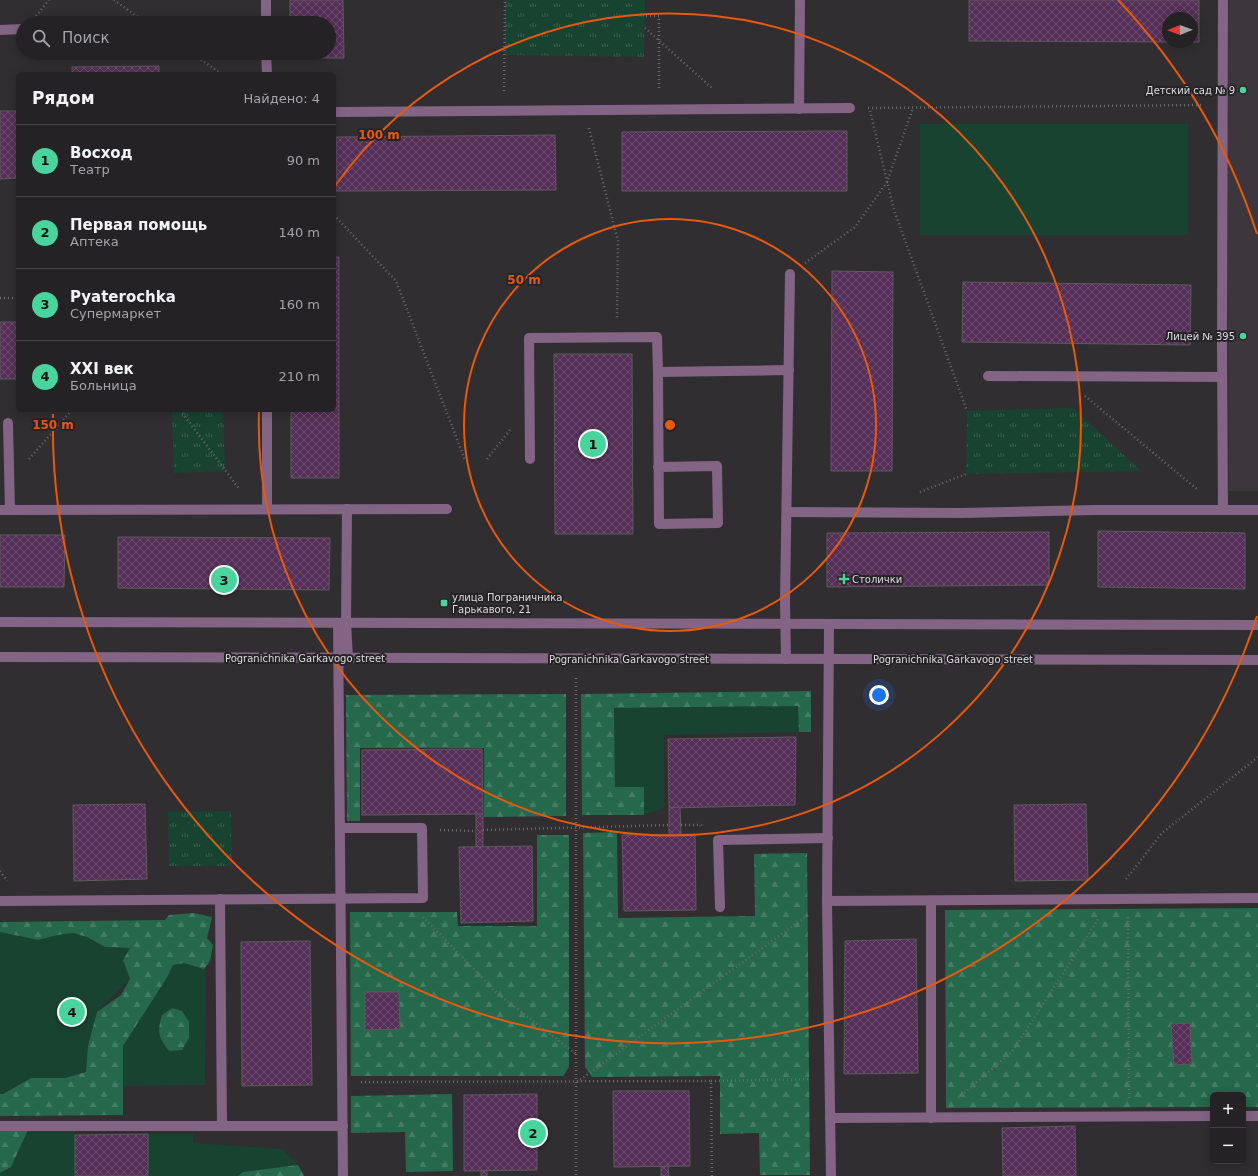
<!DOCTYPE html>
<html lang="ru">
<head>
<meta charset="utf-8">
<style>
	:root { --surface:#252225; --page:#312f32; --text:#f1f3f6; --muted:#a3a4a7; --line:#423f42; --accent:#49d49d }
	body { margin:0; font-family:"DejaVu Sans",sans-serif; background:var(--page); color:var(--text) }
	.controls { position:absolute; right:12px; bottom:12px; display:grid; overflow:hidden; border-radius:6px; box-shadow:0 2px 10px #0003 }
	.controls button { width:36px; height:36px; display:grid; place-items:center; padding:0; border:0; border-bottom:1px solid var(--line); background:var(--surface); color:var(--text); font:20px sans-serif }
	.compass { position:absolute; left:1162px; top:12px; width:36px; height:36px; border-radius:50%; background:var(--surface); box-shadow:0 2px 10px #0003; rotate:269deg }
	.you { position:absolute; left:879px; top:695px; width:14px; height:14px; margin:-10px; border:3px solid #fff; border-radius:50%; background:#1a73e8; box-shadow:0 0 0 6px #1a73e833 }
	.badge { display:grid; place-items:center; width:26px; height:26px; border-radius:50%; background:var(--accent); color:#111; font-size:13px; font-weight:700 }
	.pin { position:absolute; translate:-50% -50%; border:2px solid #fff; box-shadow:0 1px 4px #0006 }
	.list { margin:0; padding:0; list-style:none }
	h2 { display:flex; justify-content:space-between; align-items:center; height:52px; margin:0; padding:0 16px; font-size:17px }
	h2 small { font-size:13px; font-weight:400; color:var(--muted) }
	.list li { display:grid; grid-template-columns:26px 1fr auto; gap:12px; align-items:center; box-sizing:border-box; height:72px; padding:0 16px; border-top:1px solid var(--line) }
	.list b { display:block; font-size:15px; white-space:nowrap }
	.list p { margin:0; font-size:13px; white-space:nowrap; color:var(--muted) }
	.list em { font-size:13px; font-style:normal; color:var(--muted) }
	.icon { flex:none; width:22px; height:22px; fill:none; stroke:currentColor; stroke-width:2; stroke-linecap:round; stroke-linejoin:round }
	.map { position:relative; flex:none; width:1258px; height:1176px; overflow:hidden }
	.search { position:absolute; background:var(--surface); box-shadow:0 2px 10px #0003; left:16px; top:16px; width:320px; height:44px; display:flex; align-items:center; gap:10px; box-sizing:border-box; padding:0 14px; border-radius:22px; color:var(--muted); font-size:15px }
	.panel { position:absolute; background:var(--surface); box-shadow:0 2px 10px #0003; left:16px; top:72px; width:320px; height:340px; border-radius:6px }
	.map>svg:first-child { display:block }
	.built { fill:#3d363d }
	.grass { fill:#194331 }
	.forest { fill:url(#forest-firs) }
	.park { fill:url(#park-tufts) }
	.building { fill:url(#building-cross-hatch); stroke:#5d5a5d }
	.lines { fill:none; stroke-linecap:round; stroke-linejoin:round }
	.path { stroke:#6b696b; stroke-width:2.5; stroke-dasharray:1 3; stroke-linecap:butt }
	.minor { stroke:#836485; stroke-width:10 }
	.ring { fill:none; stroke:#e8590c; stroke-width:2 }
	.poi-dot { fill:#49d49d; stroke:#272427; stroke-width:1.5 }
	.labels { text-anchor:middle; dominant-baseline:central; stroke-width:4; stroke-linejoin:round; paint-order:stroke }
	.poi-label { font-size:10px; fill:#dcdadc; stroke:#272427; text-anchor:end }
	.street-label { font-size:10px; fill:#dcdadc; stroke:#272427 }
	.centre { fill:#e8590c; stroke:#272427; stroke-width:2 }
	.ring-label { font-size:12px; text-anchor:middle; font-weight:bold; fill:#e8590c; stroke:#272427; stroke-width:4; stroke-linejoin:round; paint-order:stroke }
</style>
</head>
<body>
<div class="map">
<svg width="1258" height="1176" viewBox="0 0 1258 1176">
	<defs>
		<pattern id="forest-firs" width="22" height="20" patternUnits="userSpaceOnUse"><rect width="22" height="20" fill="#25684c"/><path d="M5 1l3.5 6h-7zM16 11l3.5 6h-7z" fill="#447d65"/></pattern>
		<pattern id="park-tufts" width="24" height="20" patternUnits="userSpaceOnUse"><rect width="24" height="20" fill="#194331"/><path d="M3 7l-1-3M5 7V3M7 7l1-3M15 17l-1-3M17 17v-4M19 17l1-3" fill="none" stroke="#3a5e4e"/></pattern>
		<pattern id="building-cross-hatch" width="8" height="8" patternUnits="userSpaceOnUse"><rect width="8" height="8" fill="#552f57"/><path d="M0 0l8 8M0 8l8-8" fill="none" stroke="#6d4d6f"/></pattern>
	</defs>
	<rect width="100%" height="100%" fill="#312e31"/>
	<!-- built -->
	<polygon class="built" points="1229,0 1258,0 1258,491 1229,491 1227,181"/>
	<!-- grass -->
	<g class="grass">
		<rect x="920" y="124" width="268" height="111"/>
		<polygon points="799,706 799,732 664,735 664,808 644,815 644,787 615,788 614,708"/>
		<polygon points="206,919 205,1085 123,1086 123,1046 166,979 165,920"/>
		<polygon points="0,932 38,940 58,935 73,933 87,937 105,947 131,948 123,960 130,979 97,1012 88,1046 86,1072 65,1078 31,1078 2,1094 0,1094"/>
		<polygon points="28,1130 75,1131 75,1176 0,1176 0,1173 11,1167"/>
		<polygon points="148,1134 193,1134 193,1143 282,1149 298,1165 243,1172 238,1176 148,1176"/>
	</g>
	<!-- forest -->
	<g class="forest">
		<polygon points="811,691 811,732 799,732 798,706 614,708 615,787 644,787 644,815 582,815 581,694"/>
		<polygon points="566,694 566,816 484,817 484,748 360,748 360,821 347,821 346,695"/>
		<polygon points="617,832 618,918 755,916 754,854 807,853 810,1175 760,1175 759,1133 720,1134 720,1076 592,1077 585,1067 583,833"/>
		<polygon points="537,835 569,835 569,1067 563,1076 351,1076 350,912 457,912 458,926 537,926"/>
		<polygon points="1258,908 1258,1107 1243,1107 1243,1095 1213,1095 1213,1107 946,1108 945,910"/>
		<polygon points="194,913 212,917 207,938 213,945 210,961 204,969 184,963 173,965 166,979 123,1046 123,1115 0,1116 0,1094 3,1094 31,1078 65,1078 86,1072 88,1046 97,1012 121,995 130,979 123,960 130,948 105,947 87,937 73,933 58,935 38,940 0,932 0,922 165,920 169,915"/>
		<path d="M 172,1008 L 182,1011 L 189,1022 L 189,1038 L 182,1050 L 169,1051 C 158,1036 157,1033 162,1015 Z"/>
		<polygon points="452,1094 453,1171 406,1172 405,1132 351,1133 351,1096"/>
		<polygon points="28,1130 11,1167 0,1173 0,1131"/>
		<polygon points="298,1165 304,1176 238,1176 243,1172"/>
	</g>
	<!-- park -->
	<g class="park">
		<polygon points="505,0 645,0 644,57 505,55"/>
		<polygon points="1073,408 1141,471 966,474 967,411"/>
		<polygon points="172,410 223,410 225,471 174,473"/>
		<polygon points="231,811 232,866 169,866 168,812"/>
	</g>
	<!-- building -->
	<g class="building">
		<polygon points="290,0 343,0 344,58 291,58 290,53 329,53 329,23 290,23"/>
		<polygon points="969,0 1199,0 1199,42 1192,42 1192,18 1168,18 1168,42 969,41"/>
		<polygon points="159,66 159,74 72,74 72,67"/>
		<polygon points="0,111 18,111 18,178 0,179"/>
		<polygon points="847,131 847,191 622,191 622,132"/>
		<polygon points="555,135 556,190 336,191 336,137"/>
		<polygon points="334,257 339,257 339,478 291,478 291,410 334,410"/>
		<polygon points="832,271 893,272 892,471 831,471"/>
		<polygon points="963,282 1191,285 1190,345 962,342"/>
		<rect x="0" y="322" width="18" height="57"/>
		<polygon points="554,354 632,354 633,534 555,534"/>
		<polygon points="1098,531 1245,533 1245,589 1098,587"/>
		<polygon points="1049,532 1049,585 827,587 827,533"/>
		<polygon points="0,535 65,535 64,587 0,587"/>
		<polygon points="118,537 330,538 329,590 118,588"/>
		<polygon points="796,737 795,805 669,808 668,739"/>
		<polygon points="482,749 483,814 362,815 362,750"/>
		<polygon points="145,804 147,879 74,881 73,805"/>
		<polygon points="1086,804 1088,880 1015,881 1014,805"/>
		<polygon points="680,807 681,835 669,835 669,808"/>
		<rect x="476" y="814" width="7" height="33"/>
		<polygon points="695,834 696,910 624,911 622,835"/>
		<polygon points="532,846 533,921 461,923 459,847"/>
		<polygon points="916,939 918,1073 844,1074 845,941"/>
		<polygon points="310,941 312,1085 242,1086 241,942"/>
		<polygon points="365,992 399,992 400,1029 365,1030"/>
		<polygon points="1190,1023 1192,1064 1174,1065 1171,1024"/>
		<polygon points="613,1091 689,1091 690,1166 614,1167"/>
		<polygon points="537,1094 537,1170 464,1171 464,1095"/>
		<polygon points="1075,1126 1076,1176 1003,1176 1002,1128"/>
		<polygon points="148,1134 148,1176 75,1176 75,1135"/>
		<polygon points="668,1166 669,1176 661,1176 661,1167"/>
		<polygon points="487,1170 487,1176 481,1176 481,1171"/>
	</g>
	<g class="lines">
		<!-- path -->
		<g class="path">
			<polyline points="114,0 146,23"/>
			<polyline points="36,16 49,0"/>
			<polyline points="646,16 659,16 659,91"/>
			<polyline points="645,28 713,89"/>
			<polyline points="191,53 222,74"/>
			<polyline points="504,91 505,0"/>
			<polyline points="868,108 1203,105"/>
			<polyline points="870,111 894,210 967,411"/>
			<polyline points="589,128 618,241 617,318"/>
			<polyline points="334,215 396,281 465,460"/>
			<polyline points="805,263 855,227 887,182 913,108"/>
			<polyline points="0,298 18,298"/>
			<polyline points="1085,396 1198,490"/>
			<polyline points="180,410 240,490"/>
			<polyline points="29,459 72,410"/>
			<polyline points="487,459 510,430"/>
			<polyline points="920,492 966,474"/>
			<polyline points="576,678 576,1176"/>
			<polyline points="681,825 701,825 703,827"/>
			<polyline points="440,830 475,831"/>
			<polyline points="483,830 669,825"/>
			<polyline points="0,871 7,881"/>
			<polyline points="1126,879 1162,833 1258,757"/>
			<polyline points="423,917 497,993 576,1054"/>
			<polyline points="1128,917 1129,1098"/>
			<polyline points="711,1081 811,1079"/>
			<polyline points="361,1082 711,1081 712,1176"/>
			<polyline points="577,1082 808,915"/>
			<polyline points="958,1098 1012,1052 1099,918"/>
		</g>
		<!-- minor -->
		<g class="minor">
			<polyline points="266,0 266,23"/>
			<polyline points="0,30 23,29"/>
			<polyline points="266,53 267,74"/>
			<polyline points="799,109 800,0"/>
			<polyline points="334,112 850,108"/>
			<polyline points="658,372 659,524 718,523 717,466 658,467"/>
			<polyline points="988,376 1222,377"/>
			<polyline points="267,410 267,509"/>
			<polyline points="8,423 10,510"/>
			<polyline points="530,459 529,338 657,337 658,372 789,370"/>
			<polyline points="347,509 346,623 348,658"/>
			<polyline points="0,510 447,509"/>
			<polyline points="1223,510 1222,347 1223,0"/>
			<polyline points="787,512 962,513 1094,510 1258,510"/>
			<polyline points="0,622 1258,625"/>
			<polyline points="338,623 343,1176"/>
			<polyline points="829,624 827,901 831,1176"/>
			<polyline points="0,657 1258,660"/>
			<polyline points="786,659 785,602 790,274"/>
			<polyline points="220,899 222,1126"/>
			<polyline points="0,901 423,898 422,828 341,828"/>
			<polyline points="827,901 1258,898"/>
			<polyline points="720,907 718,840 828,838"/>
			<polyline points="1243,1116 1258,1116"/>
			<polyline points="830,1118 1213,1116"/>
			<polyline points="931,1118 931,901"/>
			<polyline points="0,1126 343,1126"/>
		</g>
	</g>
	<!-- distance rings -->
	<g class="ring">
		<circle cx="670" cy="425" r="206"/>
		<path d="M335 186A411 411 0 1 1 259 411"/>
		<path d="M1257 616A617 617 0 0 1 53 414M1118 0A617 617 0 0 1 1257 234"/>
	</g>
	<!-- markers -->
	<g class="poi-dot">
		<circle cx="1243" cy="90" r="4"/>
		<circle cx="1243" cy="336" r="4"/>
		<path d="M842 573h4v4h4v4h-4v4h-4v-4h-4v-4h4z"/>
		<rect x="440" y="599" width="8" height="8" rx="2"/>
	</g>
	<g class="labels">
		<!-- poi labels -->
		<g class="poi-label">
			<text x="1235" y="90">Детский сад № 9</text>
			<text x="1235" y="336">Лицей № 395</text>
			<text x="852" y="579" text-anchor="start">Столички</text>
			<text x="452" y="597" text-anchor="start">улица Пограничника<tspan x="452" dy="12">Гарькавого, 21</tspan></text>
		</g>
		<!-- street labels -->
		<g class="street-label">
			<text x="305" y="658">Pogranichnika Garkavogo street</text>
			<text x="629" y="659">Pogranichnika Garkavogo street</text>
			<text x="953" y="659">Pogranichnika Garkavogo street</text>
		</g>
	</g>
	<circle cx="670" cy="425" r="6" class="centre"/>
	<g class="ring-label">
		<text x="379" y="139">100 m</text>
		<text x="524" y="284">50 m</text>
		<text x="53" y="429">150 m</text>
	</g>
</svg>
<div class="controls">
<button>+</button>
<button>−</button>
</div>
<svg class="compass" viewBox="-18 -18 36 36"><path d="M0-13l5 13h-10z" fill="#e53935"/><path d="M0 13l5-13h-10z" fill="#a3a4a7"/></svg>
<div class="you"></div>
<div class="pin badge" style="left:593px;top:444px">1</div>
<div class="pin badge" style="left:533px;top:1133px">2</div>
<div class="pin badge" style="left:224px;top:580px">3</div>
<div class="pin badge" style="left:72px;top:1012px">4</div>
<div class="search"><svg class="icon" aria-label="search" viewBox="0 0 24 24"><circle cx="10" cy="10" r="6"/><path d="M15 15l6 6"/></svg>Поиск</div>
<section class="panel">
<h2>Рядом<small>Найдено: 4</small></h2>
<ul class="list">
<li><span class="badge">1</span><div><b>Восход</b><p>Театр</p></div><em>90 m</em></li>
<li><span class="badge">2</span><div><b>Первая помощь</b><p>Аптека</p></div><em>140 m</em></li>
<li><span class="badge">3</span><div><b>Pyaterochka</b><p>Супермаркет</p></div><em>160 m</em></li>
<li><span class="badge">4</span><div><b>XXI век</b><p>Больница</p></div><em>210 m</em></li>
</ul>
</section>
</div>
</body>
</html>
